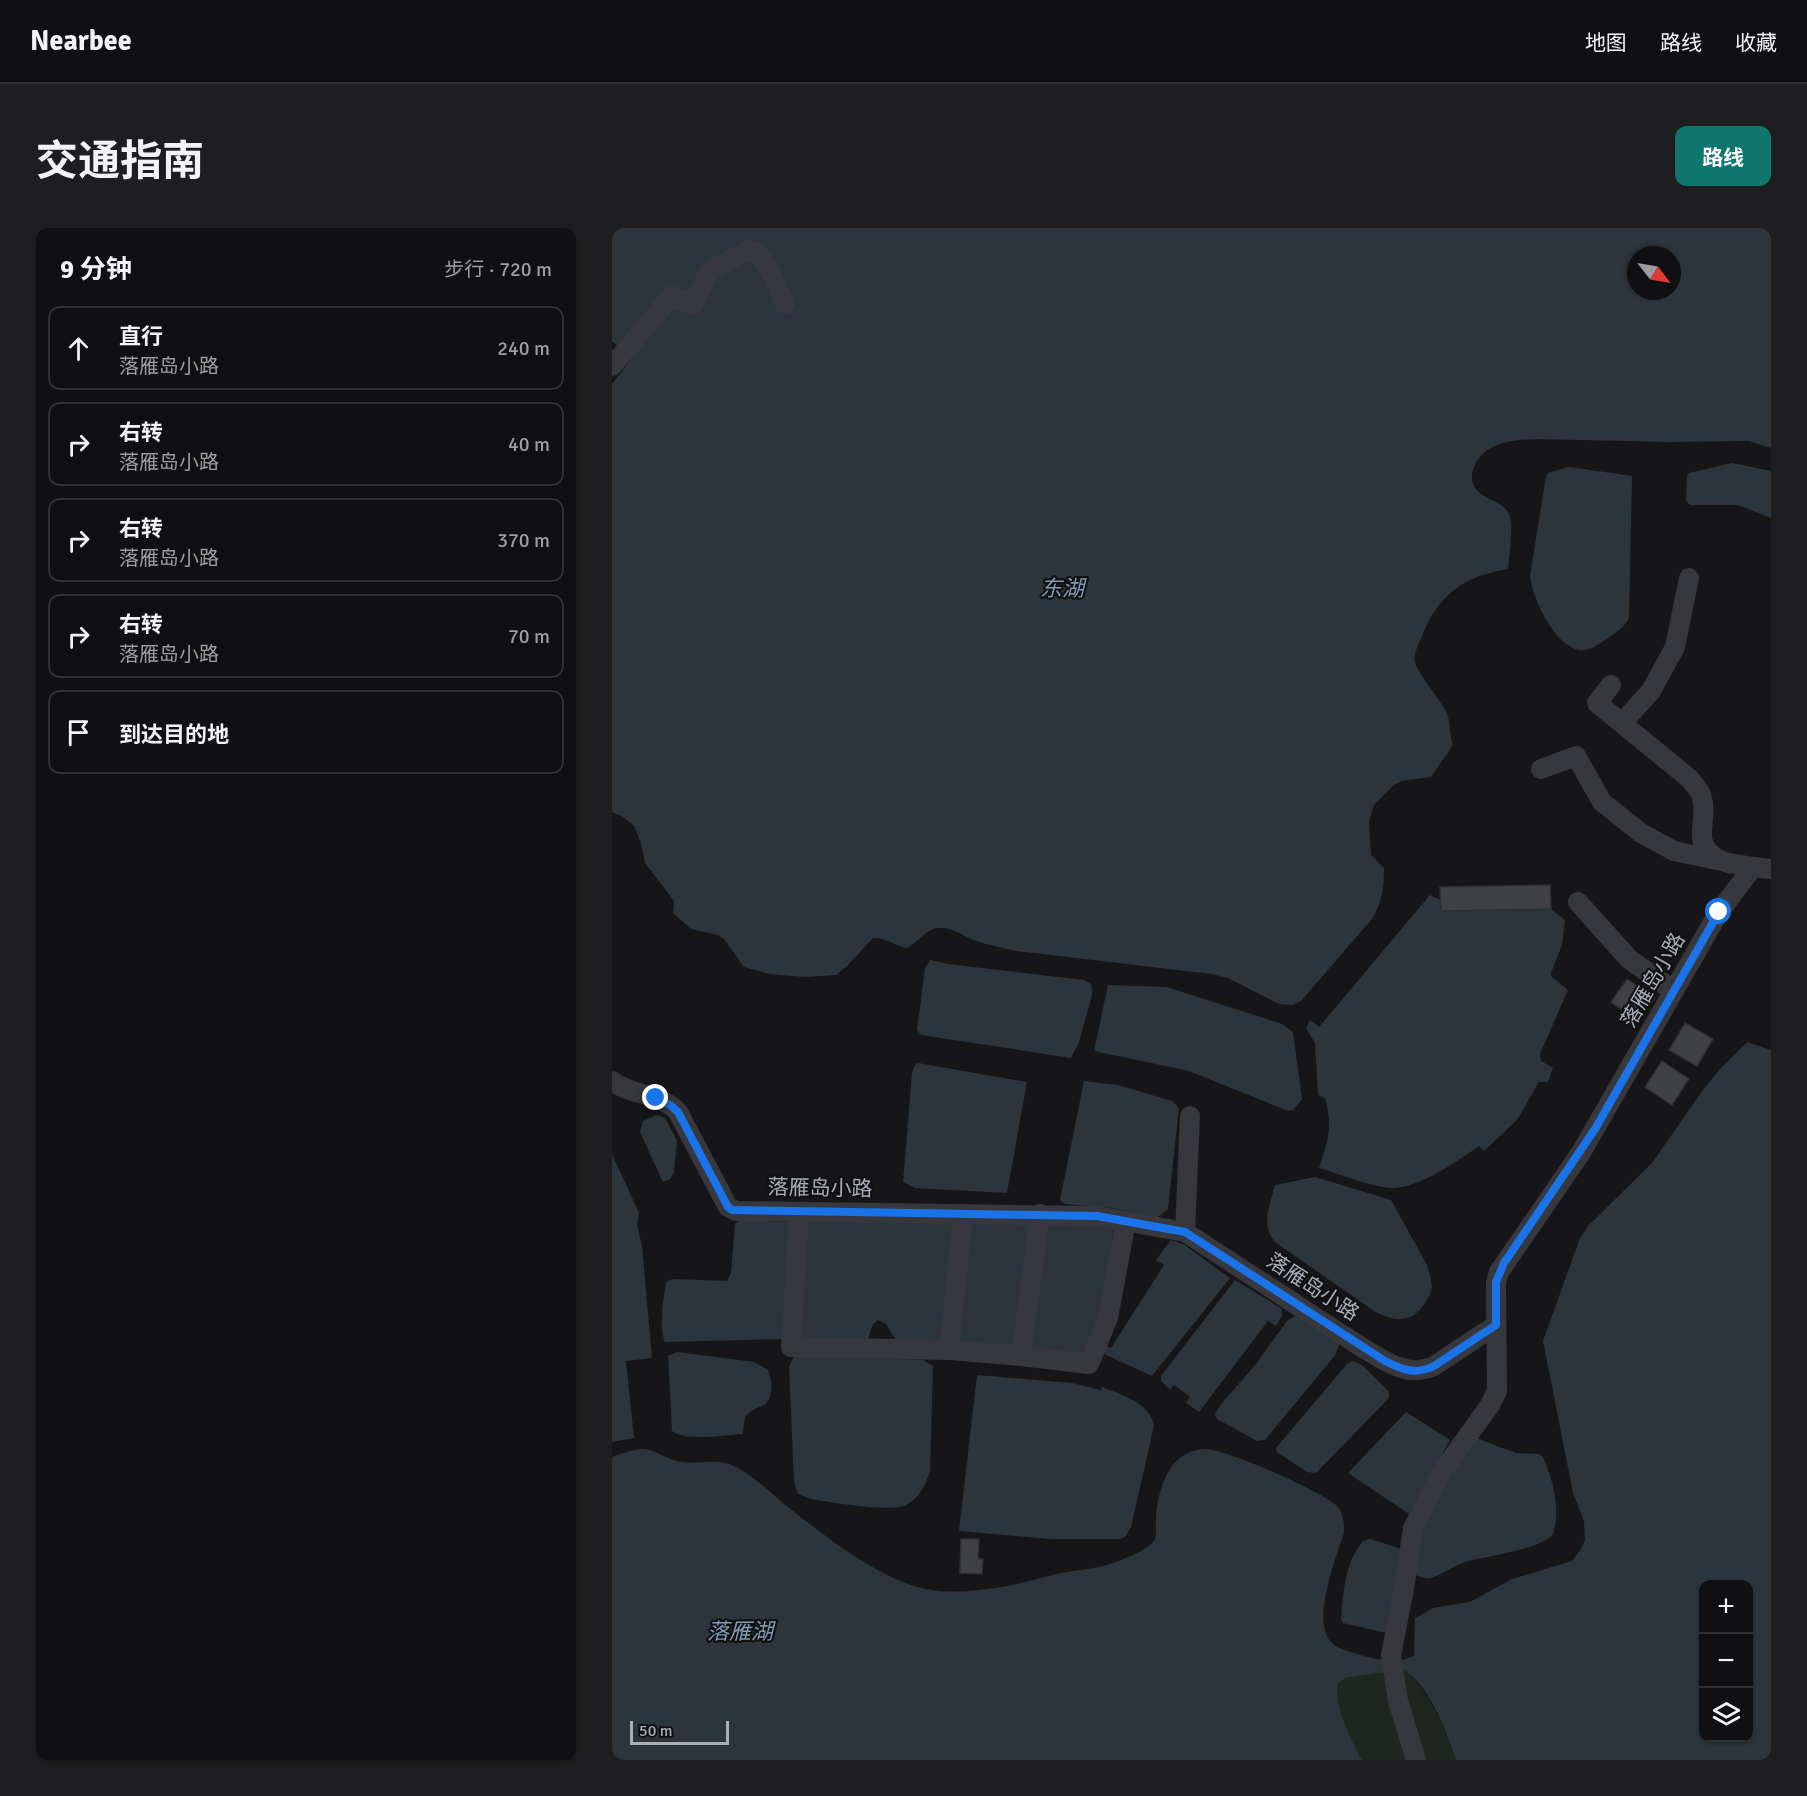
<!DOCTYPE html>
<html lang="zh">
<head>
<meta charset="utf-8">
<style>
	:root { --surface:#101012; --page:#1e1e20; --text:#f1f3f6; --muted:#9c9d9f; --line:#303032; --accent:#0f766e }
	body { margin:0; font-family:Signika,"Noto Sans SC",sans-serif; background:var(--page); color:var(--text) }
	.controls { position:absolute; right:18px; bottom:18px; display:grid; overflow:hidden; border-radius:12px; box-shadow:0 2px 4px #0004 }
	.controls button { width:54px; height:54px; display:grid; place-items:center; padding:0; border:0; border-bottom:2px solid var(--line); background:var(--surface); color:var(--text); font:30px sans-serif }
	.compass { position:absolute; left:1015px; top:18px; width:54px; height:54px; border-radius:50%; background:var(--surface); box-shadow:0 2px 4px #0004; rotate:121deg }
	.scale { position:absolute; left:18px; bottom:15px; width:99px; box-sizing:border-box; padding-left:6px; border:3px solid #a8adb8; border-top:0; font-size:16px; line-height:21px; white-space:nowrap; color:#a8adb8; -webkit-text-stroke:4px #111113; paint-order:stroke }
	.stop { position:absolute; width:18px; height:18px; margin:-14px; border:4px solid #1a73e8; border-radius:50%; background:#fff }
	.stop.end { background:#1a73e8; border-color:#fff; box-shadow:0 2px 6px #0008 }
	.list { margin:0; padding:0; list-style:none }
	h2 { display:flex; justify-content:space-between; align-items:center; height:78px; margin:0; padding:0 24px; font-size:26px }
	h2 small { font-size:20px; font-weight:400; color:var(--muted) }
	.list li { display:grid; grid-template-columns:39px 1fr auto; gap:18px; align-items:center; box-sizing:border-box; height:84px; margin:0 12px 12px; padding:0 12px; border:2px solid var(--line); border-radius:12px }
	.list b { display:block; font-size:22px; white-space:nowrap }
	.list p { margin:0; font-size:20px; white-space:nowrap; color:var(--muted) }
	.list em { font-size:20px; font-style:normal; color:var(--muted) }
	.icon { flex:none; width:33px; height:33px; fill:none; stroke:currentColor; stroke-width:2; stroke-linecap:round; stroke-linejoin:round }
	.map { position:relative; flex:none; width:1159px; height:1532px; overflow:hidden; border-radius:12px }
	header { display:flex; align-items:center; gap:36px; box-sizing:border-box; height:84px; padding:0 30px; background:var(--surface); border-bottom:2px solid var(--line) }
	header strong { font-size:28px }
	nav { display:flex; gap:33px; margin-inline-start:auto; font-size:21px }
	.intro { display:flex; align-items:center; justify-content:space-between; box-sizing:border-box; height:144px; padding:0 36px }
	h1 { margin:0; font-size:42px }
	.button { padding:15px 27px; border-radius:12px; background:var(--accent); color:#fff; font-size:21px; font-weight:700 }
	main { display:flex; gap:36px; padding:0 36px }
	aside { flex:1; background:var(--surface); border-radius:12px; box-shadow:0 2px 4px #0004 }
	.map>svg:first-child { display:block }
	.green { fill:#1e261f }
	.water { fill:#2c353c; fill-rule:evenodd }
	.building { fill:#404145; stroke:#303034; stroke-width:1.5 }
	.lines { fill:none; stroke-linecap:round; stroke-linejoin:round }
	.minor { stroke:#37383d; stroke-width:20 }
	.route { stroke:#1a73e8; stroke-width:8 }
	.labels { text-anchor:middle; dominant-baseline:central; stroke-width:4.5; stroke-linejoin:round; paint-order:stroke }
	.street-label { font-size:21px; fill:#a8adb8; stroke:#111113 }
	.water-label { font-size:22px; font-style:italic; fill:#7f9bb3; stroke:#111113 }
</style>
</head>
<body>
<header>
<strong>Nearbee</strong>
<nav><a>地图</a><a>路线</a><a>收藏</a></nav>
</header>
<div class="intro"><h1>交通指南</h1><a class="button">路线</a></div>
<main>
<aside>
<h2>9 分钟<small>步行 · 720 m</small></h2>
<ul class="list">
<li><svg class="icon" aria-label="ahead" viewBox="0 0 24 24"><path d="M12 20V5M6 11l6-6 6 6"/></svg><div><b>直行</b><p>落雁岛小路</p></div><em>240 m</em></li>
<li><svg class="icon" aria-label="right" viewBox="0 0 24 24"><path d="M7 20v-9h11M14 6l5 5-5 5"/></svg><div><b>右转</b><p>落雁岛小路</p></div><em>40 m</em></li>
<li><svg class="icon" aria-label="right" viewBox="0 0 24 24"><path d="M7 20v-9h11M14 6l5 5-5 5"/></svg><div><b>右转</b><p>落雁岛小路</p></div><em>370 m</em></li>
<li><svg class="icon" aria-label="right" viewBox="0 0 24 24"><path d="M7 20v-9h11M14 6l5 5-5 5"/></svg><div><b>右转</b><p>落雁岛小路</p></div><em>70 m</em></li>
<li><svg class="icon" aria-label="arrive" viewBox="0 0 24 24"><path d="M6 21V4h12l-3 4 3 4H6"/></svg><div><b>到达目的地</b></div></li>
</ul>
</aside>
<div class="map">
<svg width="1159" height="1532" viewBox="0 0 1159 1532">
	<rect width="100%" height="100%" fill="#161618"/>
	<!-- green -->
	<path class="green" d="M 783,1441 L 794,1442 C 818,1467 833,1499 844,1532 L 750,1532 C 739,1510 722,1481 726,1456 L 733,1450 Z"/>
	<!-- water -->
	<g class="water">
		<path d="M 0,0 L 1159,0 L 1159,220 L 1137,213 L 1056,214 L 926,211 C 902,212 873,213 862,239 C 859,245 859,255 864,261 C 872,272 891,273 897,286 C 902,297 897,328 896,341 C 852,348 827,366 810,408 C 807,415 801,426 803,434 C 806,447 829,471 835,486 C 839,496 837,507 841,517 L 819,549 L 790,553 L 783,556 L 762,577 L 757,593 L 759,627 L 772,640 C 772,659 770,675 760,691 L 689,773 L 681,777 L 667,776 L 616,750 L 599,746 L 405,723 C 390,720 376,717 362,712 C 351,708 339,698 326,700 C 313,701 306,716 294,720 C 283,717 272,709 261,710 L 235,738 L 224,747 L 192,749 L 158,746 L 132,739 L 112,711 L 106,707 L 79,701 L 61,685 L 62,673 L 33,635 L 29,615 L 22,598 L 10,588 L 0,584 L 0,156 L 20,130 L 0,113 ZM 1024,27 L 1060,27 L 1060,63 L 1024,63 Z"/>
		<polygon points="1120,235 1159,243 1159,290 1126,277 1078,277 1074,273 1075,248 1077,245"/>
		<path d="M 958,239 L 1020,248 L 1017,390 C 1012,400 1003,405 993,412 C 986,417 977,423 968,422 C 943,419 920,370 918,348 L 934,249 L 936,245 L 952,240 Z"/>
		<path d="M 818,667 L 828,672 L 829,683 L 939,681 L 953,692 L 950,717 L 939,745 L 940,749 L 956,762 L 928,826 L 929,833 L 941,840 L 936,854 L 927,854 L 905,892 L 872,923 L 867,918 C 846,933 806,961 779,960 C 759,959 728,946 707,940 C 716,910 721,902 713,870 L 706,867 L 703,815 L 694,800 L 698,792 L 707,799 Z"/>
		<path d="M 318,732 L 336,736 L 472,752 C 480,755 481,759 480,767 L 467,814 L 459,830 L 309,807 L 305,802 L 313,740 Z"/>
		<polygon points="496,757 555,759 670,796 681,804 690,871 681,882 676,883 577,843 482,823"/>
		<path d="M 1135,814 L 1159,822 L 1159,1532 L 844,1532 C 835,1504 817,1457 791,1441 L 733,1450 L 726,1456 C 722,1481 739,1510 750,1532 L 0,1532 L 0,1229 C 9,1226 21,1221 31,1221 C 42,1221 53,1230 64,1233 C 85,1238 103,1229 122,1238 C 142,1248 159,1265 176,1279 C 211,1307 275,1357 320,1362 C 339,1365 363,1363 383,1360 C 405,1357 427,1350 449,1345 C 465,1342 483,1341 498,1336 C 508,1333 537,1321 542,1313 C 546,1306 543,1299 544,1291 C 545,1269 553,1235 576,1225 C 581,1223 588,1221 594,1221 C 616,1222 710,1263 726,1279 C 732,1286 732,1296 732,1305 C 724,1329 700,1391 718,1413 C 724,1421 738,1423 748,1427 C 765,1432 785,1436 802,1428 L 803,1390 L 821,1380 L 858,1374 L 900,1351 L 960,1333 L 969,1321 L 973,1312 L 972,1293 L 961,1265 L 931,1113 L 968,1010 L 977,997 L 1040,935 L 1091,862 L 1107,842 ZM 1092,1356 L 1136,1356 L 1136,1510 L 1092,1510 Z"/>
		<polygon points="306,835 415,854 395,965 303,960 291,954 300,845 303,837"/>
		<polygon points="472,853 506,857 560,873 567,880 556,981 545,990 500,980 453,976 448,972"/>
		<polygon points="45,887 53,890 65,913 62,944 58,951 51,954 28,904 31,893"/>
		<polygon points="0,926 27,985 25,997 30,1018 40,1130 14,1133 22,1210 0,1214"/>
		<path d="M 703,949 L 779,972 L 815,1037 C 817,1044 820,1053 820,1060 C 819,1065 817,1069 814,1073 C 802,1095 784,1095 762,1083 L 663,1014 C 648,996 658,977 663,957 Z"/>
		<polygon points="198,991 340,993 345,1006 330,1115 285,1114 274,1096 266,1092 261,1096 256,1111 192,1113 183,1104 188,1000"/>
		<path d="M 127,992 L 177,994 L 171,1111 L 53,1114 C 47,1101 51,1069 54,1055 L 57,1052 L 62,1051 L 115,1053 L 119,1045 L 123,996 Z"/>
		<polygon points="435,993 499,999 502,1001 489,1087 475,1128 417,1122"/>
		<polygon points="356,994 419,997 404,1119 348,1116 342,1108"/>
		<polygon points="559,1012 571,1016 618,1050 540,1148 494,1127 492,1125 491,1116 499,1120 552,1037 544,1032"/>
		<polygon points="623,1052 670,1081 670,1088 664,1098 656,1093 587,1184 574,1175 578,1169 562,1157 558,1162 549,1153 549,1148"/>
		<polygon points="683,1088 725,1113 727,1117 724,1126 653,1212 645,1213 605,1191 603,1186 610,1175 644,1136 675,1093"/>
		<path d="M 65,1124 L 142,1134 L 155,1141 C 160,1148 162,1166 155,1174 C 150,1180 140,1180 135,1187 C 131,1193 132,1200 131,1206 C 112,1207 74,1214 60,1203 L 56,1128 Z"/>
		<path d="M 188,1125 L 311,1132 L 321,1138 L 318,1243 C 314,1256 307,1271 294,1277 C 278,1285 219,1274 199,1271 L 186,1266 L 182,1254 L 177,1139 L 182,1128 Z"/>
		<polygon points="741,1133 751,1138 777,1164 777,1170 704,1245 695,1244 665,1224 664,1220 735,1136"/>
		<path d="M 365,1147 L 460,1155 L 489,1162 L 490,1159 C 509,1167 538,1174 542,1198 L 519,1299 L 513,1309 L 508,1311 L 438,1311 L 347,1303 Z"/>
		<polygon points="794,1184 838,1212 797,1286 736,1245"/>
		<path d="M 864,1210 L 904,1225 L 927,1226 L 931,1229 C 941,1252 949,1281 941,1306 C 928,1322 875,1328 853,1334 C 841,1338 831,1346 819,1350 C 813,1352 807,1348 802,1346 L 808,1308 L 821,1276 Z"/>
		<path d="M 758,1311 L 793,1322 L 775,1405 L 731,1395 L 729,1391 C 731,1363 733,1335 751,1313 Z"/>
	</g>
	<!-- building -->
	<g class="building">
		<polygon points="938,657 939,681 829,683 828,659"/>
		<polygon points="1015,751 1043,770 1027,793 999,774"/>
		<polygon points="1073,795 1101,811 1085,838 1057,822"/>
		<polygon points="1050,833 1077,851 1060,877 1033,859"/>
		<polygon points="349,1311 367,1311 366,1331 371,1331 370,1346 348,1345"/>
	</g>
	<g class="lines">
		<!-- minor -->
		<g class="minor">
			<path d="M 0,138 L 60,68 L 81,77 L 98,43 L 137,22 C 153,23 166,62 173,76"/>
			<path d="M 999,457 L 985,475 L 1078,551 C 1082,557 1089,563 1090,570 C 1097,594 1078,612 1104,630 C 1113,636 1130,637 1141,639"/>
			<polyline points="1010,495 1039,463 1063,419 1077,350"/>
			<polyline points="929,541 964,528 990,574 1029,605 1062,623 1105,632"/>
			<polyline points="966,674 1017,731 1062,763"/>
			<path d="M 0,853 C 20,868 48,865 66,884 L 116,979 L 124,983 L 485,988 L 573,1004 L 746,1117 C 770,1131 794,1151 822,1138 L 884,1097"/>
			<polyline points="187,984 179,1119 337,1122 409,1128 477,1136 496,1090 514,993"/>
			<polyline points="573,1004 578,888"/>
			<polyline points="337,1122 351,986"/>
			<polyline points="409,1128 428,986"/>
			<polyline points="804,1532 786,1473 779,1427 792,1361 801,1300 830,1244 878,1177 885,1163 884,1054 887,1044 970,923 1107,684 1141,639 1159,641"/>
		</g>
	</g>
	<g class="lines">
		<!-- route -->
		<path class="route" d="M 44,870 L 58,877 L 66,884 L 116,979 L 120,982 L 485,988 L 573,1004 L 773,1133 C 791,1142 803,1147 822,1138 L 884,1097 L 884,1054 L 892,1035 L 983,901 L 1107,684"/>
	</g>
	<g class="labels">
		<!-- street labels -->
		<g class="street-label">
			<text transform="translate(1041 752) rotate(-60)">落雁岛小路</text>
			<text transform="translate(208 960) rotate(1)">落雁岛小路</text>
			<text transform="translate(701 1059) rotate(33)">落雁岛小路</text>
		</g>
		<!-- water labels -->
		<g class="water-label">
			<text x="450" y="360">东湖</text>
			<text x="128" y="1403">落雁湖</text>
		</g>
	</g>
</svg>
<div class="controls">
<button>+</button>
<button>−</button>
<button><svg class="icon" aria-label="layers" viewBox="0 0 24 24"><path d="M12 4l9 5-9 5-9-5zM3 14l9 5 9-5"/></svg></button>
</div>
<svg class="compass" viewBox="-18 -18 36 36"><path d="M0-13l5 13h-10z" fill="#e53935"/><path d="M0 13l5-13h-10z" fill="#9c9d9f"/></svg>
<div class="scale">50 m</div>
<div class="stop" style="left:1107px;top:684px"></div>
<div class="stop end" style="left:44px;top:870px"></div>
</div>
</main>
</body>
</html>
